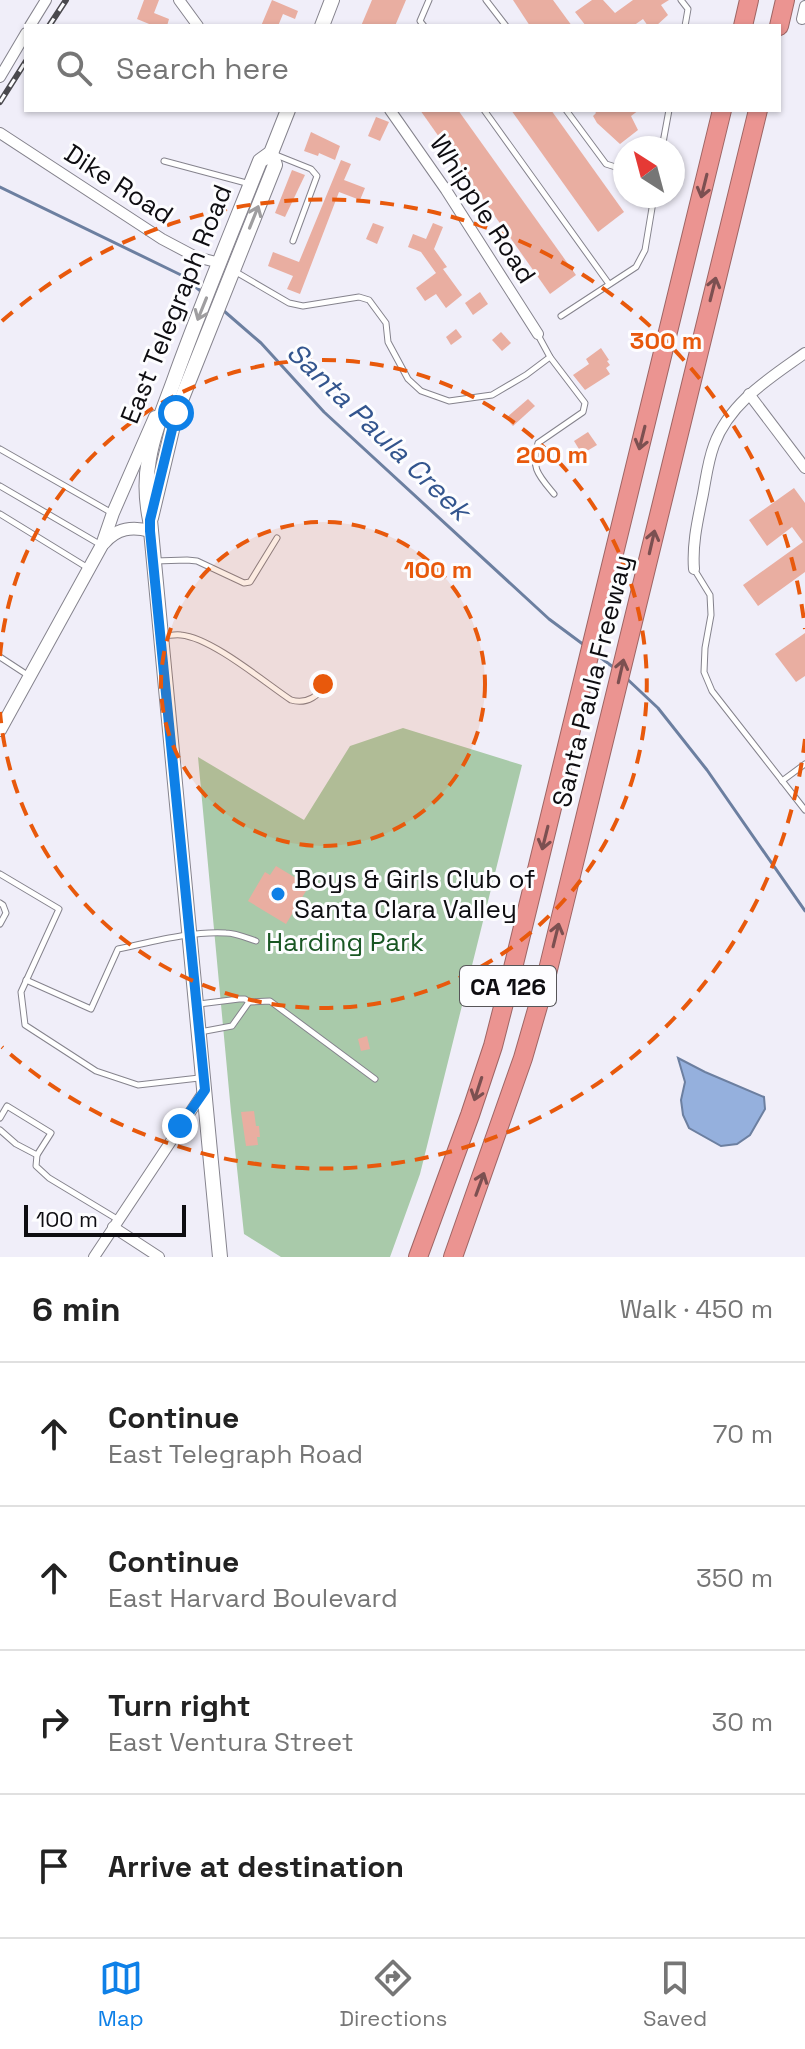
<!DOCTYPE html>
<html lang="en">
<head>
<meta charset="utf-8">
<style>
	:root { --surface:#fff; --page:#f2f2f2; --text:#222; --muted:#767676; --line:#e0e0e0; --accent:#0e80e7 }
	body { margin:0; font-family:"Space Grotesk",sans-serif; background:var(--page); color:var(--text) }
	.compass { position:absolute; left:613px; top:136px; width:72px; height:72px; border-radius:50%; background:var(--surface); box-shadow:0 2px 6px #0004; rotate:324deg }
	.scale { position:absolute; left:24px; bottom:20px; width:162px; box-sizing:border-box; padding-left:8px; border:4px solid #0e0d11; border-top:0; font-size:22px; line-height:28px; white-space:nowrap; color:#0e0d11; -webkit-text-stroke:6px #fdfdff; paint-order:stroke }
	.stop { position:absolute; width:24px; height:24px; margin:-18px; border:6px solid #0e80e7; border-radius:50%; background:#fff }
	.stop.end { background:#0e80e7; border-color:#fff; box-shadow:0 2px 8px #0008 }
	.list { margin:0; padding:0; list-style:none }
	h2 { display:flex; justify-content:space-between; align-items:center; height:104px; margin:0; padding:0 32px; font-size:34px }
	h2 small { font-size:26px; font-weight:400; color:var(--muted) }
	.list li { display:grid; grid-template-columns:52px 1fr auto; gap:24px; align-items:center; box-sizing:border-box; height:144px; padding:0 32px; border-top:2px solid var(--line) }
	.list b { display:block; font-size:30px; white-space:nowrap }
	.list p { margin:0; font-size:26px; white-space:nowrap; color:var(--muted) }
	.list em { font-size:26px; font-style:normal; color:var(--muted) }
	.icon { flex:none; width:44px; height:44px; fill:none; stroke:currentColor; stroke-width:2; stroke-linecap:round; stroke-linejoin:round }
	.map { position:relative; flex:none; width:805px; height:1257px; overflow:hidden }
	.search { position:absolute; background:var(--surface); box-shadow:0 2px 6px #0004; left:24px; right:24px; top:24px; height:88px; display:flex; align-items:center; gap:20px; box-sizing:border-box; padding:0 28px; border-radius:0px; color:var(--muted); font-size:30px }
	.sheet { height:680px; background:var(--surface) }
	nav { display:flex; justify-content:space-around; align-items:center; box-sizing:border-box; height:112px; border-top:2px solid var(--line); background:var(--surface); font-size:22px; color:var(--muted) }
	nav a { display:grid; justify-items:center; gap:4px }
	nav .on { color:var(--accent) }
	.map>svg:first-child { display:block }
	.park { fill:#a9caaa }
	.water { fill:#95b0dd; stroke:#6c7fa0; stroke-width:2 }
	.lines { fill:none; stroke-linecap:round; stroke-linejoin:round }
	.stream { stroke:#6c7fa0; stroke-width:3 }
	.building { fill:#e9aea1 }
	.service-casing { stroke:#85838d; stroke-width:7 }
	.minor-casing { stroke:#85838d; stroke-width:12 }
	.tertiary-casing { stroke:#85838d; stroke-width:14 }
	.secondary-casing { stroke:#85838d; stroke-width:16 }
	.motorway-casing { stroke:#9e6564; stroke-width:20 }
	.service { stroke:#fff; stroke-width:5 }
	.minor { stroke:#fff; stroke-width:10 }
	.tertiary { stroke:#fff; stroke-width:12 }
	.secondary { stroke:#fff; stroke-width:14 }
	.motorway { stroke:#eb9491; stroke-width:18 }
	.rail-casing { stroke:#4a494e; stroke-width:6 }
	.rail { stroke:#fdfdff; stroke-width:3; stroke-dasharray:9; stroke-linecap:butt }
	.oneway { stroke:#7c5051 }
	.oneway2 { stroke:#9f9ea0 }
	.route { stroke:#0e80e7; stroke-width:10 }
	.ring { fill:none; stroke:#e8590c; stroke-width:4; stroke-dasharray:14 10 }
	.poi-dot { fill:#0e80e7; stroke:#fdfdff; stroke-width:3 }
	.labels { text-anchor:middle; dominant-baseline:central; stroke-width:6; stroke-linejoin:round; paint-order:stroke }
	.shield { fill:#fdfdff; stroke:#565558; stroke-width:2 }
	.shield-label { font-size:24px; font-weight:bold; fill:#0e0d11 }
	.street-label { font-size:26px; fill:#0e0d11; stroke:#fdfdff }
	.poi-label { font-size:26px; fill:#0e0d11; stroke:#fdfdff; text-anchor:start }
	.park-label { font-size:26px; fill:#195623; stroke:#fdfdff }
	.water-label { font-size:28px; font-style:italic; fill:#33558e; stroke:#fdfdff }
	.centre { fill:#e8590c; stroke:#fdfdff; stroke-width:4 }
	.ring-label { font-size:24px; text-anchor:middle; font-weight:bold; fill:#e8590c; stroke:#fdfdff; stroke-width:6; stroke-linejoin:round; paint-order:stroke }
</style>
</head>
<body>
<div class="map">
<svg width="805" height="1257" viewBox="0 0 805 1257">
	<rect width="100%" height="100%" fill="#f0eef9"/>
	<!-- park -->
	<polygon class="park" points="403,728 522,765 420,1174 390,1257 281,1257 244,1234 231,1112 198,757 304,820 350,746"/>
	<!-- water -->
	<polygon class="water" points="678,1058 705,1072 764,1097 765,1109 750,1135 737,1144 721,1146 689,1128 683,1115 681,1100 685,1082"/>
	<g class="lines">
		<!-- stream -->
		<g class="stream">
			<polyline points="0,187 181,275 203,293"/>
			<polyline points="224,311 261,343 324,412 549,619 584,645"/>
			<polyline points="597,655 613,667"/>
			<polyline points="625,677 658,708 707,770 805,911"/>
		</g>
	</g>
	<!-- building -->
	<g class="building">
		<polygon points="144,0 159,0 154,13 169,19 167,26 154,26 137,19"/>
		<polygon points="272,0 298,11 295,19 283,14 278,26 261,26"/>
		<polygon points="372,0 406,0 395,26 361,26"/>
		<polygon points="513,0 553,0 572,26 530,26"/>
		<polygon points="592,0 603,0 615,13 633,0 669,0 661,5 668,15 656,26 648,26 643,19 633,26 586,26 575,12"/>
		<polygon points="420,110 458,110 576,275 550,294"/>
		<polygon points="511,110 551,110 624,212 598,232"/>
		<polygon points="594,110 639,110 631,116 638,130 620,144 597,123 593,116 596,113"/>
		<polygon points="376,117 389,122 380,141 368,136"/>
		<polygon points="311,132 340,146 335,160 319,153 318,156 304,151"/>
		<polygon points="341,160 351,164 344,180 365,188 360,200 339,192 300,294 287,289 293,276 268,266 273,252 299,262"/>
		<polygon points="292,170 305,175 285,217 275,213"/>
		<polygon points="373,223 384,227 377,244 366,239"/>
		<polygon points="433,223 443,227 434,249 447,267 443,269 462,295 446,308 436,294 425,301 416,288 436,273 421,252 408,247 413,234 426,239"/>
		<polygon points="480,292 488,304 473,315 465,303"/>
		<polygon points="456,329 462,337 451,345 446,337"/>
		<polygon points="501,332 511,343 502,351 492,340"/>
		<polygon points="601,348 609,360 607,361 610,365 606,368 610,374 585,390 573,375 589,364 586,359"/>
		<polygon points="528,399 535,406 513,426 506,418"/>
		<polygon points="588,432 597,445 582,454 574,441"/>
		<polygon points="794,488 805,503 805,572 758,606 743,585 803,542 792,527 767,546 749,520"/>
		<polygon points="805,633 805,676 796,682 775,654"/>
		<polygon points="276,866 309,886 286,924 248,901 265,872 270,875"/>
		<polygon points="367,1036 370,1049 361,1051 358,1039"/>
		<polygon points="254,1111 256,1126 259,1126 260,1137 257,1137 258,1145 246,1146 241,1112"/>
	</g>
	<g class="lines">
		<!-- service casing -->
		<g class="service-casing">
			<g id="service">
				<polyline points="486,0 506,26"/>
				<polyline points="681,0 688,9 685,26"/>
				<polyline points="424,26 420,21 429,0"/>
				<polyline points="484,110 609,284"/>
				<polyline points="566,110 606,164 625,170"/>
				<polyline points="662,148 669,110"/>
				<polyline points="276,155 311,169 317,176 293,241"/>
				<polyline points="164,161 250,184"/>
				<polyline points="236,272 289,303 303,306 359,297 369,300 386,323 388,342 408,379 421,391 449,401 492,395 526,375 550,357"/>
				<polyline points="561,316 636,267 645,250 654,196"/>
				<path d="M 538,335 L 550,357 L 585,403 L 583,412 L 538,443 C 530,468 539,476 554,494"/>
				<polyline points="0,449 112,513"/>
				<polyline points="0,486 101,545"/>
				<polyline points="0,514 88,568"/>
				<polyline points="155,561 187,560 197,561 244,583 250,582 277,538"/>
				<polyline points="694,569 710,595 711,615 705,648 704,672 712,691 805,810"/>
				<path d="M 162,636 C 168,636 175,634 181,635 C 212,638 264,682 291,700 C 308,705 318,695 329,683"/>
				<polyline points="0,657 29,676"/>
				<polyline points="782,781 805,764"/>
				<polyline points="0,874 59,909 21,992 25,1025 96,1071 138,1085 199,1078"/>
				<polyline points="0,903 3,905 6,913 0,924"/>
				<path d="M 26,980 L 91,1009 L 118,949 C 152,942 190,931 226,933 C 236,933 247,938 256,941"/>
				<polyline points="249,1002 270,1001 375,1079"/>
				<polyline points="199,1004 239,999 245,999 249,1002 232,1026 200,1032"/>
				<polyline points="0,1118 7,1106 51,1133 37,1155 36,1166 49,1178 117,1219"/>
				<polyline points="0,1130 16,1144 37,1155"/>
			</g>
		</g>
		<!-- minor casing -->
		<g class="minor-casing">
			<g id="minor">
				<polyline points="179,0 198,26"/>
				<polyline points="802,19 805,6"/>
				<polyline points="30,26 46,0"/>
				<polyline points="0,77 26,33"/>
				<polyline points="390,110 446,190 538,334"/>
				<polyline points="0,133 162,239 196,257 220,263"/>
				<polyline points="749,394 805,468"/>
				<path d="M 694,569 C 692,543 698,519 703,494 C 706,478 708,461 714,445 C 730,402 770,378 805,353"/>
				<polyline points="113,1227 159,1257"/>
				<polyline points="94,1257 205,1090"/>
			</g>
		</g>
		<!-- tertiary casing -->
		<g class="tertiary-casing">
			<g id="tertiary">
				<path d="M 104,543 C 117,528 132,526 150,531"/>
				<polyline points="0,730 102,545 113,513 155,417"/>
			</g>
		</g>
		<!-- secondary casing -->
		<g class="secondary-casing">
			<g id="secondary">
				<polyline points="322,26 332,0"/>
				<polyline points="151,518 176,413 275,165 271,153"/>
				<path d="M 220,1257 L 150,520 C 146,500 145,480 149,459 C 154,429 167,401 177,372 C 203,301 232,231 260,161 L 271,153 L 288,110"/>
			</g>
		</g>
		<!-- motorway casing -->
		<g class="motorway-casing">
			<g id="motorway">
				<polyline points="743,26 749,0"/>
				<polyline points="779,26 785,0"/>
				<polyline points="418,1257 470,1115 493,1046 512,972 722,110"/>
				<polyline points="453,1257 523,1058 545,982 758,110"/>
			</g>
		</g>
		<!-- service -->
		<use href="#service" class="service"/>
		<!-- minor -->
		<use href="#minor" class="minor"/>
		<!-- tertiary -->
		<use href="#tertiary" class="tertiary"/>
		<!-- secondary -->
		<use href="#secondary" class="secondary"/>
		<!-- motorway -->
		<use href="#motorway" class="motorway"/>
		<!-- rail casing -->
		<g class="rail-casing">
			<g id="rail">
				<polyline points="49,26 66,0"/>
				<polyline points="0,102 26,61"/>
			</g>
		</g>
		<!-- rail -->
		<use href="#rail" class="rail"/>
	</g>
	<!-- one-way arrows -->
	<defs><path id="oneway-shaft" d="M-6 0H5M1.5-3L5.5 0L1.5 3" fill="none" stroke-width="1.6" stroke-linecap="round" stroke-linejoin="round" transform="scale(2)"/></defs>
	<g class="oneway">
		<use href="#oneway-shaft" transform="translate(704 186) rotate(104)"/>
		<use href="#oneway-shaft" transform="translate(713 289) rotate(-76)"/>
		<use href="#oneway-shaft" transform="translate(642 438) rotate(104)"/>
		<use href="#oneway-shaft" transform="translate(652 542) rotate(-77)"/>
		<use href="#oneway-shaft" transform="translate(621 671) rotate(-77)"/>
		<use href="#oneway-shaft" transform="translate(545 838) rotate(104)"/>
		<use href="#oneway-shaft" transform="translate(556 935) rotate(-76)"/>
		<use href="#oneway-shaft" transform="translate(478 1089) rotate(108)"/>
		<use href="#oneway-shaft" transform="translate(480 1184) rotate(-70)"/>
	</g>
	<g class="oneway2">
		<use href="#oneway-shaft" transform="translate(254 217) rotate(-68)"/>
		<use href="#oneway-shaft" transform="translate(202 309) rotate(112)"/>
	</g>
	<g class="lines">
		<!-- route -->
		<polyline class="route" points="176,413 150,520 150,531 205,1090 180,1126"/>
	</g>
	<!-- distance rings -->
	<circle cx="323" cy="684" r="162" fill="#e8590c" fill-opacity=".12"/>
	<g class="ring">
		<circle cx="323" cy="684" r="162"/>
		<path d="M0 656A324 324 0 1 1 0 712"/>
		<path d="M805 739A485 485 0 0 1 2 1047M2 321A485 485 0 0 1 805 629"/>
	</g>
	<!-- markers -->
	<circle class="poi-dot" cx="278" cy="894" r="8"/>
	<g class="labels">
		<!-- shield labels -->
		<rect class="shield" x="460" y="966" width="96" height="40" rx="6"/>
		<g class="shield-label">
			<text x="508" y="986">CA 126</text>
		</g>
		<!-- street labels -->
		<g class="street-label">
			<text transform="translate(119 184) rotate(33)">Dike Road</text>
			<text transform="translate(483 209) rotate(57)">Whipple Road</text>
			<text transform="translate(176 304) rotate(-68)">East Telegraph Road</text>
			<text transform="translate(592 681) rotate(-76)">Santa Paula Freeway</text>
		</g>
		<!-- poi labels -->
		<g class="poi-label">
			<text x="294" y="879">Boys &amp; Girls Club of<tspan x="294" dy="30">Santa Clara Valley</tspan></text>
		</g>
		<!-- park labels -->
		<g class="park-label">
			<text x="345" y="942">Harding Park</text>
		</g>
		<!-- water labels -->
		<g class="water-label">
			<text transform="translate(379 431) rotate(44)">Santa Paula Creek</text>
		</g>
	</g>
	<circle cx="323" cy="684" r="12" class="centre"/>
	<g class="ring-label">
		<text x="666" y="349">300 m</text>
		<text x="552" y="463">200 m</text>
		<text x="438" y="578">100 m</text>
	</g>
</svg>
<svg class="compass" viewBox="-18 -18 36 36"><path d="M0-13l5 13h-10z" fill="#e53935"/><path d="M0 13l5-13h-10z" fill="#767676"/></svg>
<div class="scale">100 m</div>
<div class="stop" style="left:176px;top:413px"></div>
<div class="stop end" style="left:180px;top:1126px"></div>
<div class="search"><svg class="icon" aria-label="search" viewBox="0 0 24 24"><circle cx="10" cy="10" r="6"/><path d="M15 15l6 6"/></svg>Search here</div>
</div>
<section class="sheet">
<h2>6 min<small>Walk · 450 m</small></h2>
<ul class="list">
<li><svg class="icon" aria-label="ahead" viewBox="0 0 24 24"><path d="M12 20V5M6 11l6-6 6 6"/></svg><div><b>Continue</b><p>East Telegraph Road</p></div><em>70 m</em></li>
<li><svg class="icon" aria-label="ahead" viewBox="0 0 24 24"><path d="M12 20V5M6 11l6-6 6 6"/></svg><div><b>Continue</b><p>East Harvard Boulevard</p></div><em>350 m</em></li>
<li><svg class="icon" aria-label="right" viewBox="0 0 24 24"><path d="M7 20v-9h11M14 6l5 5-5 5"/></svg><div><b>Turn right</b><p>East Ventura Street</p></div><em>30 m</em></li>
<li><svg class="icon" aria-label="arrive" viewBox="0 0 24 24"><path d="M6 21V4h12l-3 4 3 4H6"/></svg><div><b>Arrive at destination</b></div></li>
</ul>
</section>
<nav>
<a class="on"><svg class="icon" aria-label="map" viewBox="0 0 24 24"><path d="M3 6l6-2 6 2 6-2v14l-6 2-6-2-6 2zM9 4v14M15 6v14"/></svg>Map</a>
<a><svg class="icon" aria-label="directions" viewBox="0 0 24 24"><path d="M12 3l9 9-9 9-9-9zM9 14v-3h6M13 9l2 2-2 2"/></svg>Directions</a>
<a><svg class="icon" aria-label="saved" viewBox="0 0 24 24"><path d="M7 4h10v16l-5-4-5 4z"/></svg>Saved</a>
</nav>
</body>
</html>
